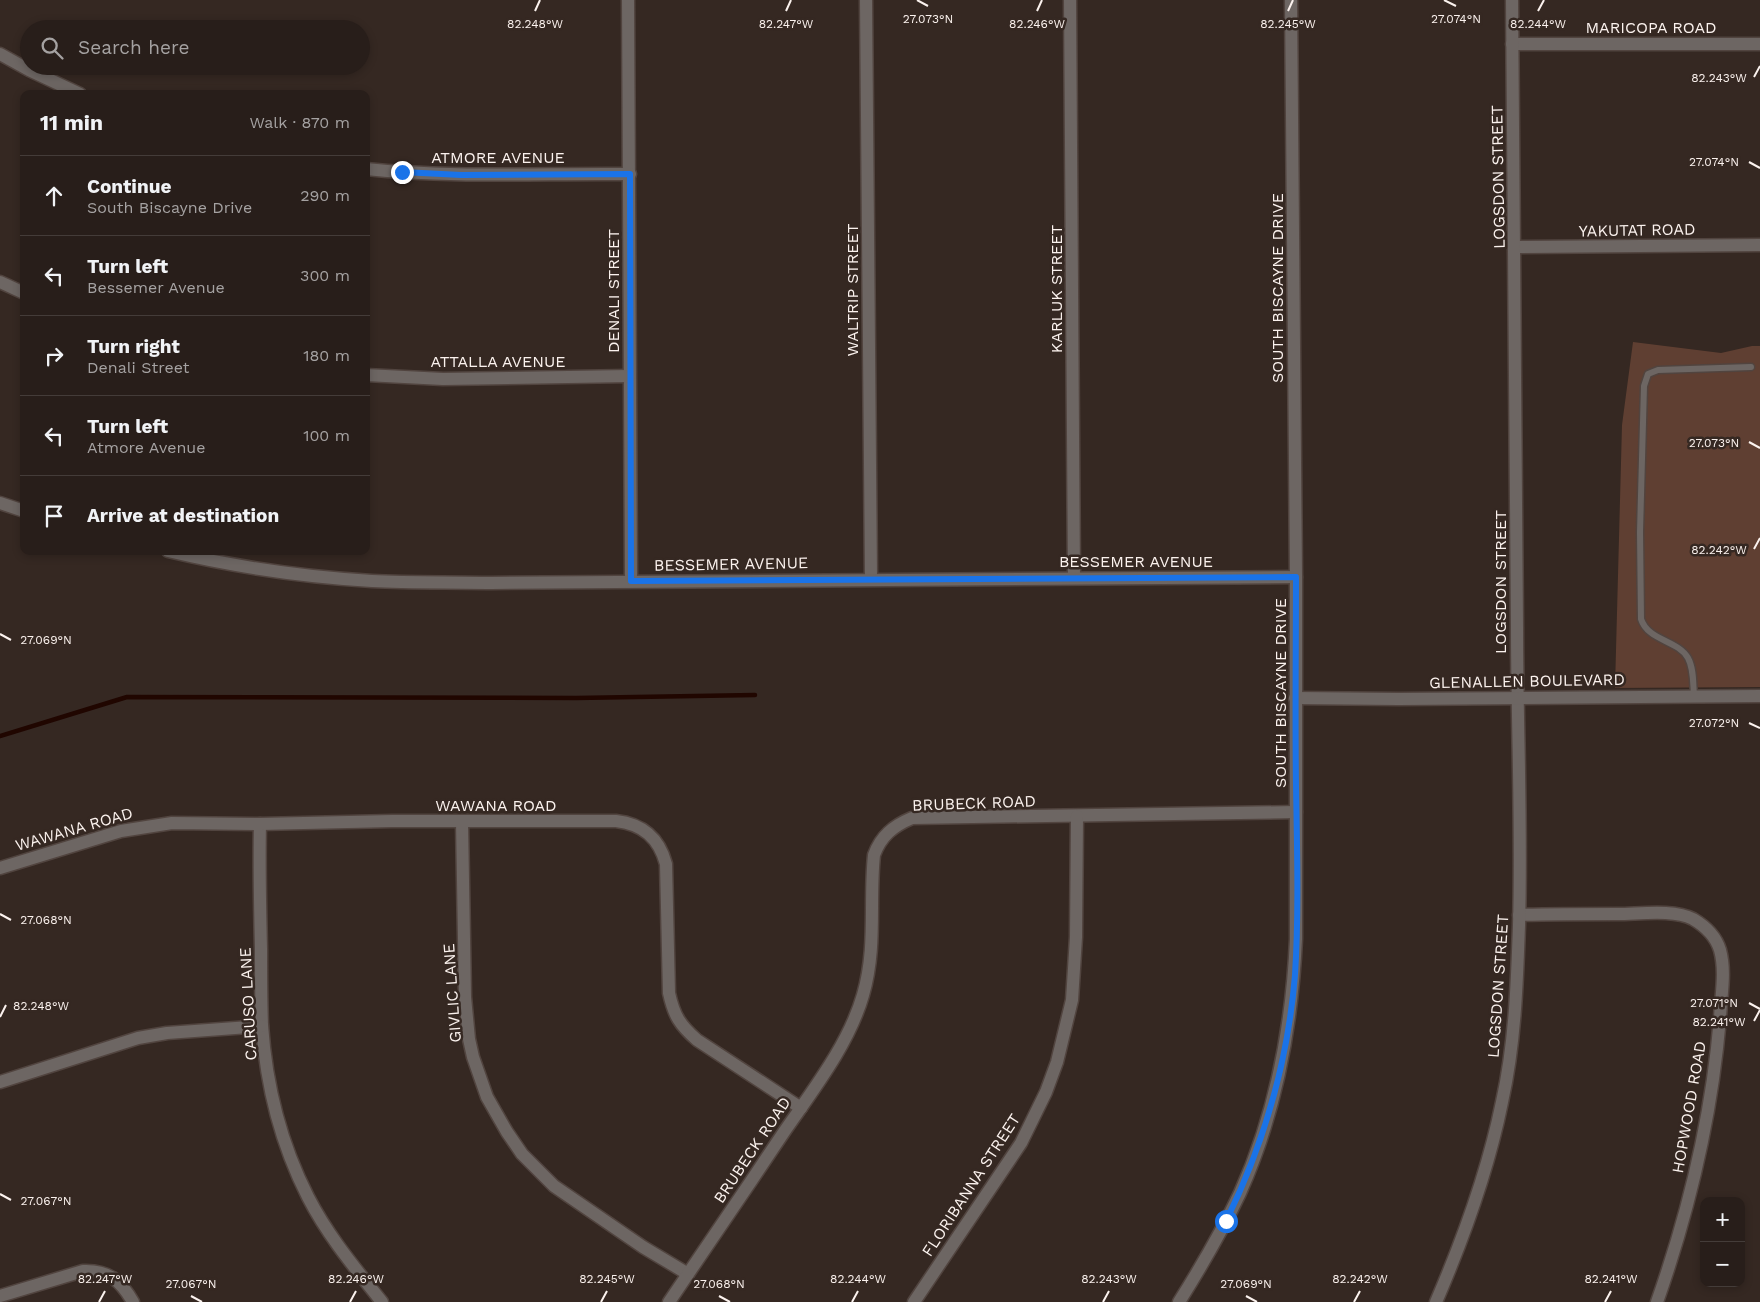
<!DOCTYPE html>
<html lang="en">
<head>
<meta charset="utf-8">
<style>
	:root { --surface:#281e1a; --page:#302723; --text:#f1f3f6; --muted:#a5a2a2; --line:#443c39 }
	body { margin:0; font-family:"Work Sans",sans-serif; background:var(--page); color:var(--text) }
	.controls { position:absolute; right:15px; bottom:15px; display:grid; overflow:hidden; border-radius:10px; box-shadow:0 2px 8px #0003 }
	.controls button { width:45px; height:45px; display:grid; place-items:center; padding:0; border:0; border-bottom:1px solid var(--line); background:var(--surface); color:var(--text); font:25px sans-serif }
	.stop { position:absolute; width:15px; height:15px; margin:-11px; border:4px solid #1a73e8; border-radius:50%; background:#fff }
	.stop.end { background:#1a73e8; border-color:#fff; box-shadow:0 1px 5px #0008 }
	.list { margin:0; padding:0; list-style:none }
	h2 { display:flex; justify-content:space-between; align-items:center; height:65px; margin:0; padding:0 20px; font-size:21px }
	h2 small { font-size:16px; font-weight:400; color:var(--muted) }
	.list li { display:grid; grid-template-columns:32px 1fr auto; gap:15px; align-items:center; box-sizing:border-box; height:80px; padding:0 20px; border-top:1px solid var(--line) }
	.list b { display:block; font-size:19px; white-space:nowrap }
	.list p { margin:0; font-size:16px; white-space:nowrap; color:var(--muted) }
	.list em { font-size:16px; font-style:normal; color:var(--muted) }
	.icon { flex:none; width:28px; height:28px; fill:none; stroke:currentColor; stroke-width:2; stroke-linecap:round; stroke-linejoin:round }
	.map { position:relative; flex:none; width:1760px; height:1302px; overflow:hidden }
	.search { position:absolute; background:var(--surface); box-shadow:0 2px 8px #0003; left:20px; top:20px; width:350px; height:55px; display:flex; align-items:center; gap:12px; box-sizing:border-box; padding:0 18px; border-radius:28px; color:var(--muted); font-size:19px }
	.panel { position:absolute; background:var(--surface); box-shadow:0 2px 8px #0003; left:20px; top:90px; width:350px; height:465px; border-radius:10px }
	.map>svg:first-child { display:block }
	.green { fill:#5f3f32 }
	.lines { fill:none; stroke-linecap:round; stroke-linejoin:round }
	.stream { stroke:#200600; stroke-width:4.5 }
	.service-casing { stroke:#51443f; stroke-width:9 }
	.minor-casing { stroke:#51443f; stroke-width:15 }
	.tertiary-casing { stroke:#51443f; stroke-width:15 }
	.service { stroke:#6d6663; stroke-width:6 }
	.minor { stroke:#6d6663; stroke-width:12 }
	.tertiary { stroke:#6d6663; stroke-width:12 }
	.route { stroke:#1a73e8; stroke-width:6 }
	.ticks { fill:none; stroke:#fbf2ee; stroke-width:2 }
	.labels { text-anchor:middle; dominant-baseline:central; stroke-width:5; stroke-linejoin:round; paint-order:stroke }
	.street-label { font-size:16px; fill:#fbf2ee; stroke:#352822 }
	.ticks-label { font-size:12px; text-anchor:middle; fill:#fbf2ee; stroke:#352822; stroke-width:5; stroke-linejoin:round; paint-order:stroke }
</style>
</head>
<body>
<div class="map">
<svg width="1760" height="1302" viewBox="0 0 1760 1302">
	<rect width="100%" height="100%" fill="#352822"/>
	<!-- green -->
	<polygon class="green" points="1633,342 1721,353 1752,346 1760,346 1760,687 1615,688 1622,425"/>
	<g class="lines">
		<!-- stream -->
		<polyline class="stream" points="0,736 127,697 576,698 755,695"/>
		<!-- service casing -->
		<g class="service-casing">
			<path id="service" d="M 1694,696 C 1693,684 1694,669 1688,658 C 1678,640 1648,641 1641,619 L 1640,532 L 1644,386 L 1648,374 L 1658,370 L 1751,367"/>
		</g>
		<!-- minor casing -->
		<g class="minor-casing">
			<g id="minor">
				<polyline points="628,0 631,581"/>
				<polyline points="866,0 871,579"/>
				<polyline points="1070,0 1074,578"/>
				<polyline points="1512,44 1760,44"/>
				<polyline points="0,54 29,70 80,94"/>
				<path d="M 366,169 C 454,178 542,173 630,174"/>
				<polyline points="1515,247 1760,245"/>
				<polyline points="0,282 24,293"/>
				<polyline points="366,375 443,379 629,376"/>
				<polyline points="0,503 24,511"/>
				<path d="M 168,551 C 235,567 304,577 372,581 C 412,583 451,582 491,583 L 1296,577"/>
				<polyline points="462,822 465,997 469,1039 473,1057 487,1097 507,1132 522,1154 554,1186 643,1247 688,1274"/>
				<path d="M 260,824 C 259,866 260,908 261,949 C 261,975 261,1000 262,1025 C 266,1084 281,1144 308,1197 C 328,1236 355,1268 382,1302"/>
				<path d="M 0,868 L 121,831 L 172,823 L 260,824 L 392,821 L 616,821 C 643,824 659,838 666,864 L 669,993 C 674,1016 680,1025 697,1040 L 801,1108"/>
				<path d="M 1519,915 C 1552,914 1585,914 1618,914 C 1639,914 1674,909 1693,919 C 1705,926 1716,937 1720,950 C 1726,972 1721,995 1720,1018 C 1712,1114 1689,1211 1657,1302"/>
				<polyline points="0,1082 138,1038 167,1033 262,1026"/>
				<path d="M 0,1296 L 83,1271 C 109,1270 121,1281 133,1302"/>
				<path d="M 669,1302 C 707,1246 746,1189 784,1132 C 813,1090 849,1044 863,995 C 877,947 869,903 874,855 C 881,836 893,826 912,818 L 1296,812"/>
				<polyline points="914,1302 1021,1143 1046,1092 1057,1062 1072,1000 1076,937 1077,816"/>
				<path d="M 1436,1302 C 1464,1237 1488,1171 1502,1102 C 1515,1044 1517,984 1519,925 C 1522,826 1517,727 1517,627 C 1516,418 1513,209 1512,0"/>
			</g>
		</g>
		<!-- tertiary casing -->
		<g class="tertiary-casing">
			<g id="tertiary">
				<polyline points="1295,698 1399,699 1760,696"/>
				<path d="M 1179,1302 C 1201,1267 1222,1231 1240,1193 C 1276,1113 1292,1026 1296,939 L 1296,577 L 1291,0"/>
			</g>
		</g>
		<!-- service -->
		<use href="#service" class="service"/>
		<!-- minor -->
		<use href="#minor" class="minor"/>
		<!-- tertiary -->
		<use href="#tertiary" class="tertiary"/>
	</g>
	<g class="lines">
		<!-- route -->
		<path class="route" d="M 402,172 L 461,175 L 630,174 L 631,581 L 1296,577 C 1296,646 1295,716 1296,785 C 1297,848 1299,912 1295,975 C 1288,1060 1264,1144 1226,1221"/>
	</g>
	<!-- ticks -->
	<path class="ticks" d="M 917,0 L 928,6M 1444,0 L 1456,6M 535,11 L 540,0M 786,11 L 791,0M 1037,11 L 1042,0M 1288,11 L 1293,0M 1538,11 L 1544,0M 1754,77 L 1760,66M 1749,162 L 1760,168M 1749,442 L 1760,448M 1754,549 L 1760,538M 0,634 L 11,640M 1749,723 L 1760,728M 0,914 L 11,920M 1749,1003 L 1760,1009M 0,1017 L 6,1005M 1754,1021 L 1760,1010M 0,1194 L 11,1200M 191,1296 L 202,1302M 719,1296 L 730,1302M 1246,1296 L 1257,1302M 99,1302 L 105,1291M 350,1302 L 356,1291M 601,1302 L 607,1291M 852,1302 L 858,1291M 1103,1302 L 1109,1291M 1354,1302 L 1360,1291M 1605,1302 L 1611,1291"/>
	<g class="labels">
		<!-- street labels -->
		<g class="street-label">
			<text x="1651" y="27">MARICOPA ROAD</text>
			<text x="498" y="157">ATMORE AVENUE</text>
			<text transform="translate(1498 177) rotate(-91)">LOGSDON STREET</text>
			<text transform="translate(1637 230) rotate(-1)">YAKUTAT ROAD</text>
			<text transform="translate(1277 288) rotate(-90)">SOUTH BISCAYNE DRIVE</text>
			<text transform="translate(1056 289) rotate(-90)">KARLUK STREET</text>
			<text transform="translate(852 290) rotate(-90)">WALTRIP STREET</text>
			<text transform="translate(613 291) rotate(-90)">DENALI STREET</text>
			<text x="498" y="361">ATTALLA AVENUE</text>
			<text x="1136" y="561">BESSEMER AVENUE</text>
			<text transform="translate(731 564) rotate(-1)">BESSEMER AVENUE</text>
			<text transform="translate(1500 582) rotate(-90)">LOGSDON STREET</text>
			<text transform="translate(1527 681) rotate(-1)">GLENALLEN BOULEVARD</text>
			<text transform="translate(1280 693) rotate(-90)">SOUTH BISCAYNE DRIVE</text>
			<text transform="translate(974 803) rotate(-2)">BRUBECK ROAD</text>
			<text x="496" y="805">WAWANA ROAD</text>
			<text transform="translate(74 829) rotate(-16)">WAWANA ROAD</text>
			<text transform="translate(1498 986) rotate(-86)">LOGSDON STREET</text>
			<text transform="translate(452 993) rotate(-94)">GIVLIC LANE</text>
			<text transform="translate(248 1004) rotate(-93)">CARUSO LANE</text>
			<text transform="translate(1689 1107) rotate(-80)">HOPWOOD ROAD</text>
			<text transform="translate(752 1150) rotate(-56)">BRUBECK ROAD</text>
			<text transform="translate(971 1185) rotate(-57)">FLORIBANNA STREET</text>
		</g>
	</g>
	<g class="ticks-label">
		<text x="928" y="23">27.073°N</text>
		<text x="1456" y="23">27.074°N</text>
		<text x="535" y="28">82.248°W</text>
		<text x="786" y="28">82.247°W</text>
		<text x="1037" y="28">82.246°W</text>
		<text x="1288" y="28">82.245°W</text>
		<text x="1538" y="28">82.244°W</text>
		<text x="1719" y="82">82.243°W</text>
		<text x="1714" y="166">27.074°N</text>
		<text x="1714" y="447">27.073°N</text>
		<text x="1719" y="554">82.242°W</text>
		<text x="46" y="644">27.069°N</text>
		<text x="1714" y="727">27.072°N</text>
		<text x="46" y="924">27.068°N</text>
		<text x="1714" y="1007">27.071°N</text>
		<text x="41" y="1010">82.248°W</text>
		<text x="1719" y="1026">82.241°W</text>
		<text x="46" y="1205">27.067°N</text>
		<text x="105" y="1283">82.247°W</text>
		<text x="356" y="1283">82.246°W</text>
		<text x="607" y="1283">82.245°W</text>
		<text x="858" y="1283">82.244°W</text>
		<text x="1109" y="1283">82.243°W</text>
		<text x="1360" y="1283">82.242°W</text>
		<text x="1611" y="1283">82.241°W</text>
		<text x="191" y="1288">27.067°N</text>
		<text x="719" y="1288">27.068°N</text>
		<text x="1246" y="1288">27.069°N</text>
	</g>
</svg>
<div class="controls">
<button>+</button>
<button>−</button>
</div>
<div class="stop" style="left:1226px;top:1221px"></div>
<div class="stop end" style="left:402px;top:172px"></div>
<div class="search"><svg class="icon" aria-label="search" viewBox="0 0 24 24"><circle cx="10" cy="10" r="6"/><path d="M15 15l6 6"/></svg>Search here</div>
<section class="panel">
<h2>11 min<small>Walk · 870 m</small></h2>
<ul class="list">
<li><svg class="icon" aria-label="ahead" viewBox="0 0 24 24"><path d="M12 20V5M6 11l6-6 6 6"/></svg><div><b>Continue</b><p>South Biscayne Drive</p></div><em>290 m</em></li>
<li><svg class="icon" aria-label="left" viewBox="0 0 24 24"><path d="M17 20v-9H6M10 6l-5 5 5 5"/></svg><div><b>Turn left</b><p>Bessemer Avenue</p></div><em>300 m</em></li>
<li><svg class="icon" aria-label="right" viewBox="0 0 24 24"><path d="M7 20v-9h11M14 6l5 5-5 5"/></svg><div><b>Turn right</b><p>Denali Street</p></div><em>180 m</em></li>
<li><svg class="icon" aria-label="left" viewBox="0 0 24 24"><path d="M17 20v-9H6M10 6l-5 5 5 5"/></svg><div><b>Turn left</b><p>Atmore Avenue</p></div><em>100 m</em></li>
<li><svg class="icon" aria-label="arrive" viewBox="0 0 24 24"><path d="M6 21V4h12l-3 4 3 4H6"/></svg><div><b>Arrive at destination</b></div></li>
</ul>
</section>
</div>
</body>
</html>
